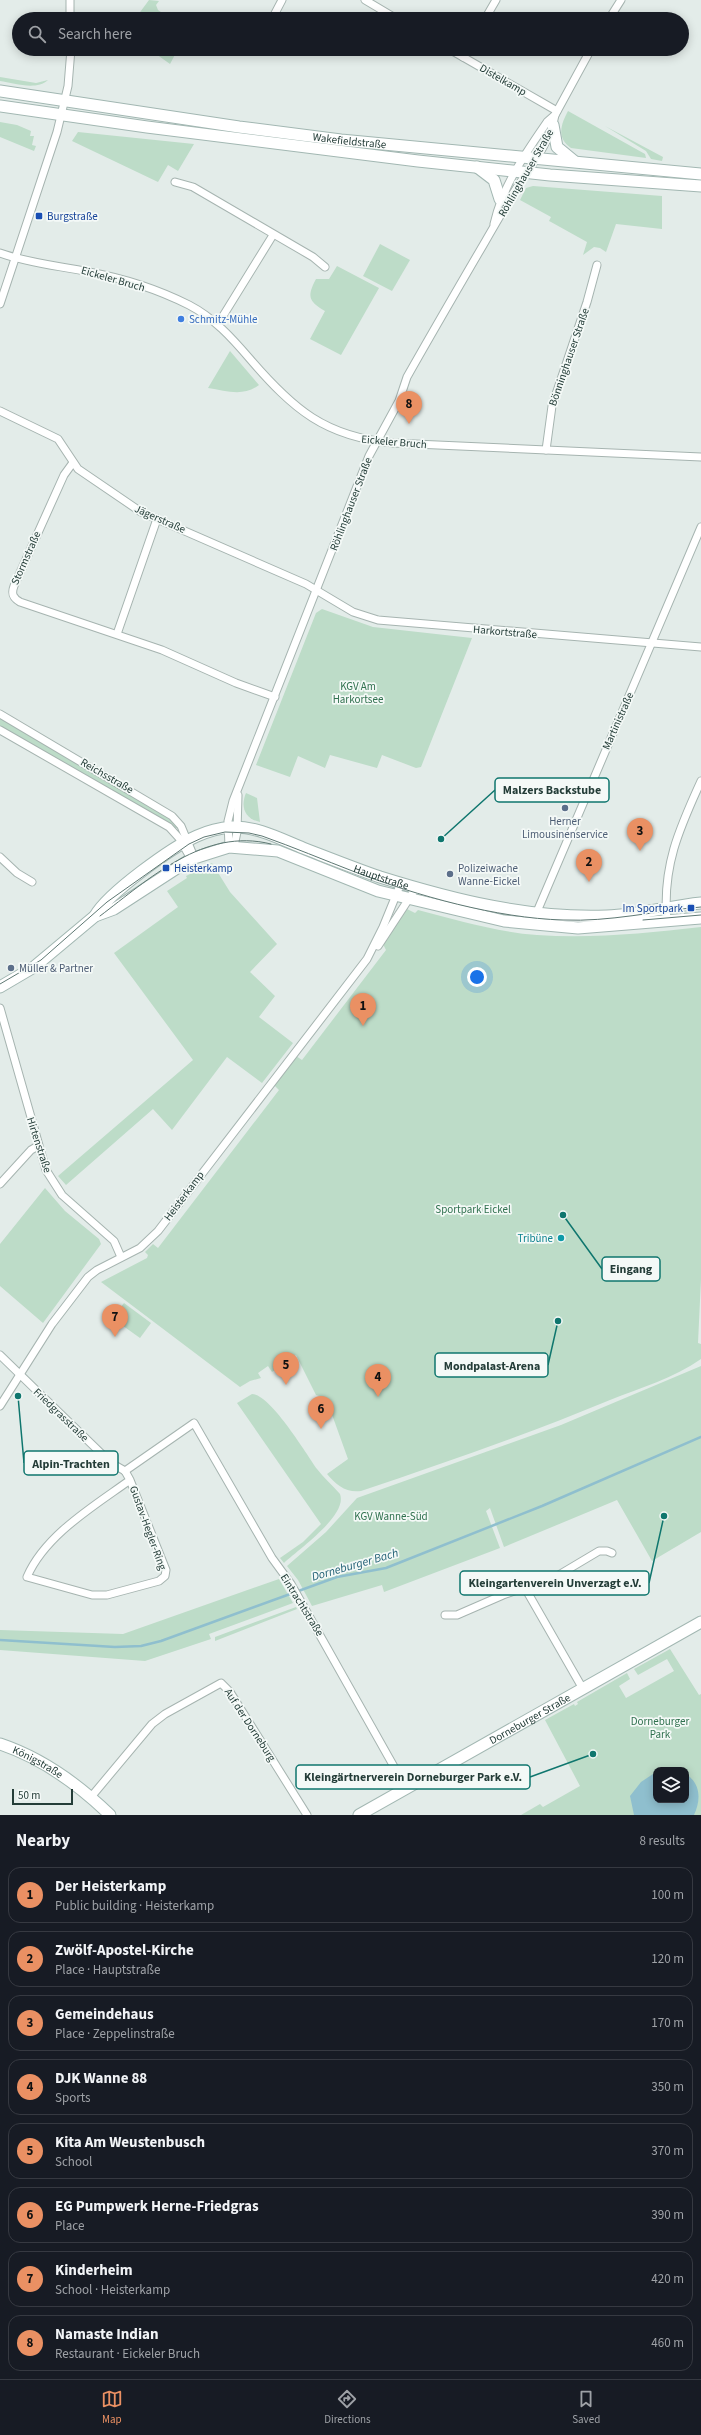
<!DOCTYPE html>
<html lang="en">
<head>
<meta charset="utf-8">
<style>
	:root { --surface:#171b24; --page:#242831; --text:#f1f3f6; --muted:#9ea1a6; --line:#363941; --accent:#ea9063 }
	body { margin:0; font-family:"Source Sans 3",sans-serif; background:var(--page); color:var(--text) }
	.controls { position:absolute; right:12px; bottom:12px; display:grid; overflow:hidden; border-radius:8px; box-shadow:0 2px 10px #0003 }
	.controls button { width:36px; height:36px; display:grid; place-items:center; padding:0; border:0; border-bottom:1px solid var(--line); background:var(--surface); color:var(--text); font:20px sans-serif }
	.scale { position:absolute; left:12px; bottom:10px; width:61px; box-sizing:border-box; padding-left:4px; border:2px solid #243d38; border-top:0; font-size:11px; line-height:14px; white-space:nowrap; color:#243d38; -webkit-text-stroke:3px #f4f9f7; paint-order:stroke }
	.you { position:absolute; left:477px; top:977px; width:14px; height:14px; margin:-10px; border:3px solid #fff; border-radius:50%; background:#1a73e8; box-shadow:0 0 0 6px #1a73e833 }
	.badge { display:grid; place-items:center; width:26px; height:26px; border-radius:50%; background:var(--accent); color:#111; font-size:13px; font-weight:700 }
	.pin { position:absolute; translate:-50% -33px; filter:drop-shadow(0 1px 2px #0008) }
	.pin::after { content:''; position:absolute; top:21px; width:14px; height:12px; background:inherit; clip-path:polygon(0 0,100% 0,50% 100%) }
	.list { margin:0; padding:0; list-style:none }
	h2 { display:flex; justify-content:space-between; align-items:center; height:52px; margin:0; padding:0 16px; font-size:17px }
	h2 small { font-size:13px; font-weight:400; color:var(--muted) }
	.list li { display:grid; grid-template-columns:26px 1fr auto; gap:12px; align-items:center; box-sizing:border-box; height:56px; margin:0 8px 8px; padding:0 8px; border:1px solid var(--line); border-radius:12px }
	.list b { display:block; font-size:15px; white-space:nowrap }
	.list p { margin:0; font-size:13px; white-space:nowrap; color:var(--muted) }
	.list em { font-size:13px; font-style:normal; color:var(--muted) }
	.icon { flex:none; width:22px; height:22px; fill:none; stroke:currentColor; stroke-width:2; stroke-linecap:round; stroke-linejoin:round }
	.map { position:relative; flex:none; width:701px; height:1815px; overflow:hidden }
	.search { position:absolute; background:var(--surface); box-shadow:0 2px 10px #0003; left:12px; right:12px; top:12px; height:44px; display:flex; align-items:center; gap:10px; box-sizing:border-box; padding:0 14px; border-radius:22px; color:var(--muted); font-size:15px }
	.sheet { height:564px; background:var(--surface) }
	nav { display:flex; justify-content:space-around; align-items:center; box-sizing:border-box; height:56px; border-top:1px solid var(--line); background:var(--surface); font-size:11px; color:var(--muted) }
	nav a { display:grid; justify-items:center; gap:2px }
	nav .on { color:var(--accent) }
	.map>svg:first-child { display:block }
	.green { fill:#bddcc8; fill-rule:evenodd }
	.water { fill:#8fbfce }
	.lines { fill:none; stroke-linecap:round; stroke-linejoin:round }
	.stream { stroke:#8fbfce; stroke-width:2.5 }
	.street-casing { stroke:#a6b4b0; stroke-width:9 }
	.secondary-casing { stroke:#a2b7b2; stroke-width:13 }
	.street { stroke:#fff; stroke-width:7 }
	.secondary { stroke:#fff; stroke-width:11 }
	.tram { stroke:#5e7873; stroke-width:1 }
	.transit-dot { fill:#1a4fb4; stroke:#f4f9f7; stroke-width:1.5 }
	.shop-dot { fill:#3f7fe0; stroke:#f4f9f7; stroke-width:1.5 }
	.service-dot { fill:#5c6f8a; stroke:#f4f9f7; stroke-width:1.5 }
	.culture-dot { fill:#0f9aa8; stroke:#f4f9f7; stroke-width:1.5 }
	.labels { text-anchor:middle; dominant-baseline:central; stroke-width:3.5; stroke-linejoin:round; paint-order:stroke }
	.street-label { font-size:11px; fill:#243d38; stroke:#f4f9f7 }
	.transit-label { font-size:11px; fill:#164399; stroke:#f4f9f7; text-anchor:start }
	.shop-label { font-size:11px; fill:#366cbe; stroke:#f4f9f7; text-anchor:start }
	.park-label { font-size:11px; fill:#30714f; stroke:#f4f9f7 }
	.service-label { font-size:11px; fill:#4e5e75; stroke:#f4f9f7; text-anchor:start }
	.culture-label { font-size:11px; fill:#0d838f; stroke:#f4f9f7; text-anchor:end }
	.water-label { font-size:12px; font-style:italic; fill:#216075; stroke:#f4f9f7 }
	.leader { fill:none; stroke:#0f766e; stroke-width:1.5 }
	.callout-dot { fill:#0f766e; stroke:#f4f9f7; stroke-width:1.5 }
	.callout { fill:#f4f9f7; stroke:#0f766e; stroke-width:1.5 }
	.callout-label { font-size:12px; text-anchor:middle; font-weight:bold; fill:#243d38 }
</style>
</head>
<body>
<div class="map">
<svg width="701" height="1815" viewBox="0 0 701 1815">
	<rect width="100%" height="100%" fill="#e3ece9"/>
	<!-- green -->
	<g class="green">
		<polygon points="149,0 159,1 156,5 158,10 171,19 135,19"/>
		<polygon points="149,49 178,49 170,64"/>
		<path d="M 0,77 L 36,83 L 48,80 C 36,91 14,83 0,81 Z"/>
		<path d="M 568,111 L 645,154 L 646,158 L 571,148 C 556,138 561,124 568,111 Z"/>
		<polygon points="0,122 17,125 31,131 30,136 34,136 32,145 36,146 34,151 0,137"/>
		<polygon points="605,126 663,157 662,161 651,159 646,151"/>
		<polygon points="78,132 194,144 178,171 168,165 158,182 72,141"/>
		<polygon points="533,186 662,196 662,229 616,224 606,252 600,248 594,247 583,255 587,242 551,222 549,221 551,217 520,200 526,188"/>
		<polygon points="380,244 410,260 392,291 363,276"/>
		<path d="M 337,266 L 379,288 L 341,355 L 310,339 L 325,311 C 308,301 307,296 316,279 L 329,279 Z"/>
		<path d="M 230,351 L 259,385 C 243,397 227,391 208,388 Z"/>
		<polygon points="322,609 373,627 472,638 421,767 416,768 382,755 377,768 330,755 325,768 298,756 290,777 256,765 316,613"/>
		<polygon points="0,718 145,802 174,822 178,828 173,828 0,726"/>
		<path d="M 246,793 L 257,798 L 260,822 C 245,819 240,807 246,793 Z"/>
		<polygon points="212,863 230,892 277,944 250,972 275,996 259,1017 293,1043 262,1083 227,1057 172,1130 153,1109 66,1185 58,1176 193,1060 114,953 178,907 167,891 187,878 186,876"/>
		<path d="M 407,909 L 415,913 L 418,910 C 457,920 497,932 537,935 C 592,939 646,933 701,927 L 701,1279 L 698,1343 L 701,1344 L 701,1359 C 674,1378 640,1388 610,1400 C 528,1434 444,1463 361,1491 C 346,1493 336,1485 327,1474 L 348,1459 L 326,1398 L 316,1395 L 296,1355 L 272,1372 L 268,1366 L 258,1373 L 261,1378 L 250,1381 L 240,1387 L 101,1282 L 147,1258 L 148,1255 L 145,1252 L 153,1244 L 158,1248 L 279,1090 L 274,1085 L 296,1056 L 302,1060 L 386,950 L 383,944 Z"/>
		<polygon points="45,1188 65,1211 99,1239 101,1244 43,1323 0,1286 0,1244"/>
		<polygon points="124,1303 151,1323 140,1338 112,1318"/>
		<polygon points="701,1366 701,1532 652,1561 617,1500 504,1547 490,1508 486,1511 500,1548 384,1592 382,1585 312,1606 298,1580 287,1566 326,1532 357,1498 561,1425"/>
		<path d="M 252,1394 C 270,1394 306,1453 317,1469 C 324,1478 332,1485 340,1494 C 348,1515 299,1549 284,1563 L 280,1558 L 303,1542 L 321,1524 L 237,1403 Z"/>
		<polygon points="279,1579 293,1603 209,1634 211,1639 145,1661 0,1650 0,1630 123,1634"/>
		<polygon points="296,1607 297,1609 215,1641 215,1637"/>
		<path d="M 670,1649 L 699,1695 L 701,1694 L 701,1815 L 521,1815 L 540,1804 L 543,1807 L 580,1786 L 545,1720 L 574,1704 L 575,1706 L 578,1704 L 577,1702 L 627,1673 L 630,1679 L 619,1686 L 626,1698 L 674,1671 L 667,1659 L 638,1675 L 634,1669 ZM 656,1770 L 686,1770 L 686,1800 L 656,1800 Z"/>
	</g>
	<!-- water -->
	<path class="water" d="M 656,1772 L 656,1800 L 671,1800 L 677,1803 L 686,1800 L 686,1774 C 701,1784 701,1800 694,1815 L 634,1815 L 630,1796 L 641,1782 Z"/>
	<g class="lines">
		<!-- stream -->
		<polyline class="stream" points="0,1640 115,1647 141,1646 161,1641 337,1577 386,1568 542,1506 701,1437"/>
		<!-- street casing -->
		<g class="street-casing">
			<g id="street">
				<polyline points="70,0 70,19"/>
				<polyline points="365,0 397,19"/>
				<polyline points="272,19 282,0"/>
				<polyline points="485,19 496,0"/>
				<polyline points="609,19 621,0"/>
				<polyline points="449,49 557,111"/>
				<polyline points="463,57 467,49"/>
				<polyline points="175,182 193,187 313,257 325,267"/>
				<path d="M 494,224 C 503,185 525,154 547,122 L 555,115 L 591,49"/>
				<path d="M 0,253 C 28,263 60,266 89,272 C 122,278 159,290 189,305 C 214,318 232,338 250,359 C 293,409 325,437 393,443 L 701,457"/>
				<polyline points="0,304 57,132 68,86 71,49"/>
				<polyline points="218,324 273,235"/>
				<polyline points="0,411 58,439 78,469 141,512 306,584 353,612 378,620 701,647"/>
				<polyline points="546,450 552,406 587,302 597,265"/>
				<path d="M 72,464 L 64,475 L 14,586 C 11,594 13,598 20,602 L 162,650 L 236,683 L 275,697"/>
				<polyline points="117,634 157,519"/>
				<polyline points="0,714 172,816 181,826 194,857"/>
				<polyline points="0,730 169,827 179,838 190,857"/>
				<polyline points="234,846 237,832 238,795"/>
				<path d="M 229,847 L 228,821 L 233,801 L 369,456 L 399,401 L 407,377 C 442,315 478,254 514,192 C 529,168 550,144 555,115"/>
				<polyline points="0,857 17,873 32,882"/>
				<polyline points="536,914 701,527"/>
				<path d="M 667,921 C 662,867 679,829 701,781"/>
				<polyline points="378,946 416,888"/>
				<polyline points="0,1008 46,1170 62,1195 114,1241 121,1257"/>
				<polyline points="0,1184 31,1150 38,1146"/>
				<polyline points="0,1355 111,1463 125,1471"/>
				<polyline points="0,1406 52,1324 88,1277 97,1270 140,1248 158,1231 367,959 383,927 401,883"/>
				<polyline points="125,1471 194,1423 272,1558 291,1584 406,1788"/>
				<path d="M 125,1471 L 130,1480 C 94,1506 45,1535 27,1577 L 92,1595 L 107,1595 L 159,1581 L 165,1576 L 166,1570 L 130,1480"/>
				<polyline points="525,1588 583,1689"/>
				<polyline points="445,1615 457,1615 503,1595 557,1576 599,1551 607,1551 612,1553"/>
				<polyline points="91,1797 152,1724 165,1714 221,1683 230,1692 307,1815"/>
			</g>
		</g>
		<!-- secondary casing -->
		<g class="secondary-casing">
			<g id="secondary">
				<path id="s1" d="M 0,91 L 239,127 L 341,140 L 701,174"/>
				<polyline points="0,106 147,127 418,161 550,175 701,186"/>
				<polyline points="553,125 557,147 574,161"/>
				<polyline points="477,167 494,180 500,199"/>
				<path id="s2" d="M 95,916 C 108,893 172,847 197,836 C 208,831 220,828 232,827 C 256,826 281,839 303,848 C 329,858 354,868 380,877 C 454,900 529,919 607,916 C 639,915 670,906 701,903"/>
				<polyline points="0,987 34,967 95,916 114,909 191,859 229,847 278,851 378,891 504,921 578,928 701,918"/>
				<path id="s3" d="M 0,1744 C 42,1758 79,1785 110,1815"/>
				<path id="s4" d="M 359,1815 L 701,1622"/>
			</g>
		</g>
		<!-- street -->
		<use href="#street" class="street"/>
		<!-- secondary -->
		<use href="#secondary" class="secondary"/>
		<!-- tram -->
		<g class="tram">
			<path d="M 100,916 C 149,879 204,827 271,844"/>
			<polyline points="643,920 701,915"/>
			<path d="M 0,984 L 41,960 L 107,902 L 189,844 L 204,837 L 225,832 L 249,833 L 262,836 C 293,847 324,860 355,872 C 418,896 496,918 563,920 C 610,922 654,911 701,907"/>
		</g>
	</g>
	<!-- markers -->
	<g class="transit-dot">
		<rect x="35" y="212" width="8" height="8" rx="2"/>
		<rect x="162" y="864" width="8" height="8" rx="2"/>
		<rect x="687" y="904" width="8" height="8" rx="2"/>
	</g>
	<circle class="shop-dot" cx="181" cy="319" r="4"/>
	<g class="service-dot">
		<circle cx="565" cy="808" r="4"/>
		<circle cx="450" cy="874" r="4"/>
		<circle cx="11" cy="968" r="4"/>
	</g>
	<circle class="culture-dot" cx="561" cy="1238" r="4"/>
	<g class="labels">
		<!-- street labels -->
		<g class="street-label">
			<text transform="translate(503 80) rotate(30)">Distelkamp</text>
			<text stroke="none"><textPath href="#s1" startOffset="353">Wakefieldstraße</textPath></text>
			<text transform="translate(526 173) rotate(-60)">Röhlinghauser Straße</text>
			<text transform="translate(113 279) rotate(16)">Eickeler Bruch</text>
			<text transform="translate(569 357) rotate(-71)">Bönninghauser Straße</text>
			<text transform="translate(394 442) rotate(5)">Eickeler Bruch</text>
			<text transform="translate(351 504) rotate(-69)">Röhlinghauser Straße</text>
			<text transform="translate(160 519) rotate(24)">Jägerstraße</text>
			<text transform="translate(26 558) rotate(-66)">Stormstraße</text>
			<text transform="translate(505 632) rotate(5)">Harkortstraße</text>
			<text transform="translate(618 721) rotate(-66)">Martinistraße</text>
			<text transform="translate(107 776) rotate(30)">Reichsstraße</text>
			<text stroke="none"><textPath href="#s2" startOffset="325">Hauptstraße</textPath></text>
			<text transform="translate(39 1145) rotate(72)">Hirtenstraße</text>
			<text transform="translate(184 1196) rotate(-53)">Heisterkamp</text>
			<text transform="translate(61 1415) rotate(44)">Friedgrasstraße</text>
			<text transform="translate(148 1528) rotate(70)">Gustav-Hegler-Ring</text>
			<text transform="translate(302 1605) rotate(58)">Eintrachtstraße</text>
			<text stroke="none"><textPath href="#s4" startOffset="196">Dorneburger Straße</textPath></text>
			<text transform="translate(250 1725) rotate(57)">Auf der Dorneburg</text>
			<text stroke="none"><textPath href="#s3" startOffset="42">Königstraße</textPath></text>
		</g>
		<!-- transit labels -->
		<g class="transit-label">
			<text x="47" y="216">Burgstraße</text>
			<text x="174" y="868">Heisterkamp</text>
			<text x="683" y="908" text-anchor="end">Im Sportpark</text>
		</g>
		<!-- shop labels -->
		<g class="shop-label">
			<text x="189" y="319">Schmitz-Mühle</text>
		</g>
		<!-- park labels -->
		<g class="park-label">
			<text x="358" y="686">KGV Am<tspan x="358" dy="13">Harkortsee</tspan></text>
			<text x="473" y="1209">Sportpark Eickel</text>
			<text x="391" y="1516">KGV Wanne-Süd</text>
			<text x="660" y="1721">Dorneburger<tspan x="660" dy="13">Park</tspan></text>
		</g>
		<!-- service labels -->
		<g class="service-label">
			<text x="565" y="821" text-anchor="middle">Herner<tspan x="565" dy="13">Limousinenservice</tspan></text>
			<text x="458" y="868">Polizeiwache<tspan x="458" dy="13">Wanne-Eickel</tspan></text>
			<text x="19" y="968">Müller &amp; Partner</text>
		</g>
		<!-- culture labels -->
		<g class="culture-label">
			<text x="553" y="1238">Tribüne</text>
		</g>
		<!-- water labels -->
		<g class="water-label">
			<text transform="translate(355 1565) rotate(-16)">Dorneburger Bach</text>
		</g>
	</g>
	<!-- callouts -->
	<path class="leader" d="M441 839L495 790M563 1215L602 1269M558 1321L548 1365M18 1396L24 1463M664 1516L649 1583M593 1754L530 1777"/>
	<g class="callout-dot">
		<circle cx="441" cy="839" r="4"/>
		<circle cx="563" cy="1215" r="4"/>
		<circle cx="558" cy="1321" r="4"/>
		<circle cx="18" cy="1396" r="4"/>
		<circle cx="664" cy="1516" r="4"/>
		<circle cx="593" cy="1754" r="4"/>
	</g>
	<g class="callout">
		<rect x="495" y="778" width="114" height="24" rx="4"/>
		<rect x="602" y="1257" width="58" height="24" rx="4"/>
		<rect x="435" y="1353" width="113" height="24" rx="4"/>
		<rect x="24" y="1451" width="94" height="24" rx="4"/>
		<rect x="460" y="1571" width="189" height="24" rx="4"/>
		<rect x="296" y="1765" width="234" height="24" rx="4"/>
	</g>
	<g class="callout-label">
		<text x="552" y="794">Malzers Backstube</text>
		<text x="631" y="1273">Eingang</text>
		<text x="492" y="1370">Mondpalast-Arena</text>
		<text x="71" y="1468">Alpin-Trachten</text>
		<text x="555" y="1587">Kleingartenverein Unverzagt e.V.</text>
		<text x="413" y="1781">Kleingärtnerverein Dorneburger Park e.V.</text>
	</g>
</svg>
<div class="controls">
<button><svg class="icon" aria-label="layers" viewBox="0 0 24 24"><path d="M12 4l9 5-9 5-9-5zM3 14l9 5 9-5"/></svg></button>
</div>
<div class="scale">50 m</div>
<div class="you"></div>
<div class="pin badge" style="left:363px;top:1026px">1</div>
<div class="pin badge" style="left:589px;top:882px">2</div>
<div class="pin badge" style="left:640px;top:851px">3</div>
<div class="pin badge" style="left:378px;top:1397px">4</div>
<div class="pin badge" style="left:286px;top:1385px">5</div>
<div class="pin badge" style="left:321px;top:1429px">6</div>
<div class="pin badge" style="left:115px;top:1337px">7</div>
<div class="pin badge" style="left:409px;top:424px">8</div>
<div class="search"><svg class="icon" aria-label="search" viewBox="0 0 24 24"><circle cx="10" cy="10" r="6"/><path d="M15 15l6 6"/></svg>Search here</div>
</div>
<section class="sheet">
<h2>Nearby<small>8 results</small></h2>
<ul class="list">
<li><span class="badge">1</span><div><b>Der Heisterkamp</b><p>Public building · Heisterkamp</p></div><em>100 m</em></li>
<li><span class="badge">2</span><div><b>Zwölf-Apostel-Kirche</b><p>Place · Hauptstraße</p></div><em>120 m</em></li>
<li><span class="badge">3</span><div><b>Gemeindehaus</b><p>Place · Zeppelinstraße</p></div><em>170 m</em></li>
<li><span class="badge">4</span><div><b>DJK Wanne 88</b><p>Sports</p></div><em>350 m</em></li>
<li><span class="badge">5</span><div><b>Kita Am Weustenbusch</b><p>School</p></div><em>370 m</em></li>
<li><span class="badge">6</span><div><b>EG Pumpwerk Herne-Friedgras</b><p>Place</p></div><em>390 m</em></li>
<li><span class="badge">7</span><div><b>Kinderheim</b><p>School · Heisterkamp</p></div><em>420 m</em></li>
<li><span class="badge">8</span><div><b>Namaste Indian</b><p>Restaurant · Eickeler Bruch</p></div><em>460 m</em></li>
</ul>
</section>
<nav>
<a class="on"><svg class="icon" aria-label="map" viewBox="0 0 24 24"><path d="M3 6l6-2 6 2 6-2v14l-6 2-6-2-6 2zM9 4v14M15 6v14"/></svg>Map</a>
<a><svg class="icon" aria-label="directions" viewBox="0 0 24 24"><path d="M12 3l9 9-9 9-9-9zM9 14v-3h6M13 9l2 2-2 2"/></svg>Directions</a>
<a><svg class="icon" aria-label="saved" viewBox="0 0 24 24"><path d="M7 4h10v16l-5-4-5 4z"/></svg>Saved</a>
</nav>
</body>
</html>
